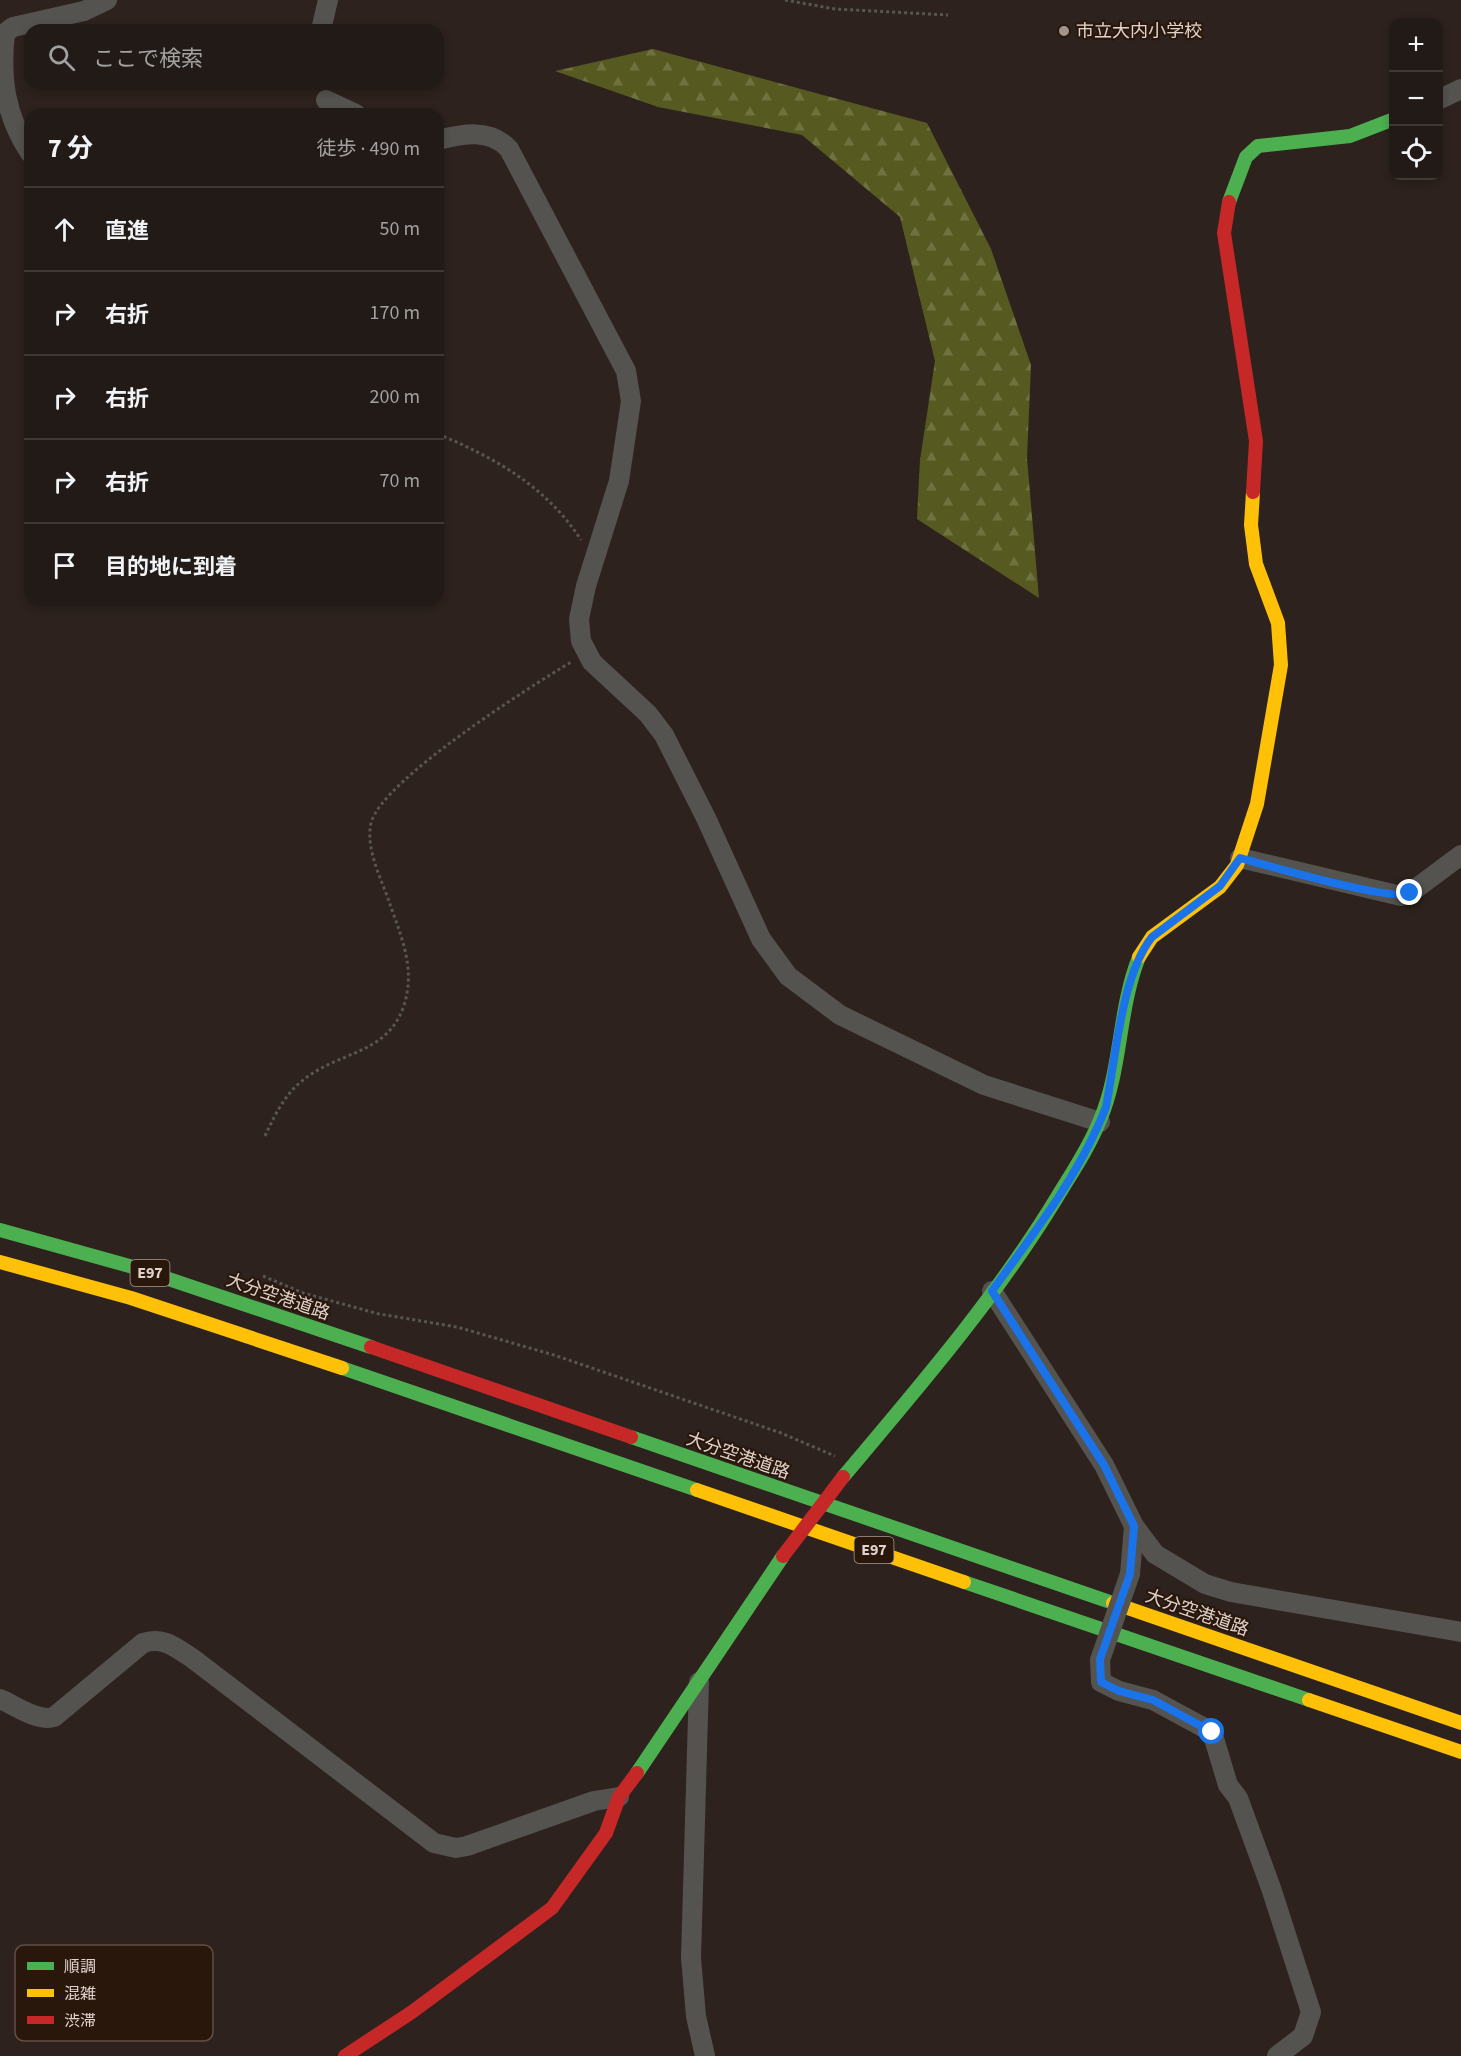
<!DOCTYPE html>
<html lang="ja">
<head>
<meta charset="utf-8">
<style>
	:root { --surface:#221a16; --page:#2e2723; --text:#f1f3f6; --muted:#a2a1a1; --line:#3f3835 }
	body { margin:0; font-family:"Source Sans 3","Noto Sans JP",sans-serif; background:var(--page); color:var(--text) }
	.controls { position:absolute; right:18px; top:18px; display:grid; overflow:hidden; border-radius:12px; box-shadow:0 3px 9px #0003 }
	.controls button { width:54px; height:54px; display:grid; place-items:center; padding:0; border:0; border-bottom:2px solid var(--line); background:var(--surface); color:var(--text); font:30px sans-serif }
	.stop { position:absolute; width:18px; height:18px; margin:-14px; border:4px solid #1a73e8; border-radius:50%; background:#fff }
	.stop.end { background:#1a73e8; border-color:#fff; box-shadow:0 2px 6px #0008 }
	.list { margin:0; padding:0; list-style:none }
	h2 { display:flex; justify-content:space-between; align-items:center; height:78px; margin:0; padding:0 24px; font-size:26px }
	h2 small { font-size:20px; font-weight:400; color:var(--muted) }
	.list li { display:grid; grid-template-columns:39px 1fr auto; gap:18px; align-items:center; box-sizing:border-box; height:84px; padding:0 24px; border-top:2px solid var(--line) }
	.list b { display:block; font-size:22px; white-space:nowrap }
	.list em { font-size:20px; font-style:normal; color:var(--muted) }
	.icon { flex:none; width:33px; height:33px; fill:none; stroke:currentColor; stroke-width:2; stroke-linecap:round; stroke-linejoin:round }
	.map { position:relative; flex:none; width:1461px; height:2056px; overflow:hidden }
	.search { position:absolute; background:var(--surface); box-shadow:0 3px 9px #0003; left:24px; top:24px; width:420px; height:66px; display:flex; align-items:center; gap:15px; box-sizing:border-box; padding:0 21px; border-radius:18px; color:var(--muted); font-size:22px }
	.panel { position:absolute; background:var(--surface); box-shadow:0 3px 9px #0003; left:24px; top:108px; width:420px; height:498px; border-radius:18px }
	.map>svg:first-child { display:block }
	.forest { fill:url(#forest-firs) }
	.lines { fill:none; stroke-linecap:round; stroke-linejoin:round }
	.path { stroke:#585552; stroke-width:3; stroke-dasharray:3 3; stroke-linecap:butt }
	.street { stroke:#54534f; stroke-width:20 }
	.fast { stroke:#4caf50; stroke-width:14 }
	.slow { stroke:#ffc107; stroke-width:14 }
	.jam { stroke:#c62828; stroke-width:14 }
	.street-bridge { stroke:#54534f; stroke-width:20 }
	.jam-bridge { stroke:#c62828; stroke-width:14 }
	.route { stroke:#1a73e8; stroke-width:8 }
	.poi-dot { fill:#a1948e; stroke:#2a170c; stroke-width:2 }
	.labels { text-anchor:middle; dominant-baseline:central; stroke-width:4.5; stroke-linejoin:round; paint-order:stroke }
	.shield { fill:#2a170c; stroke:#a99a92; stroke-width:1.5 }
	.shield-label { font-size:16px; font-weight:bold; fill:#e0d2cb }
	.poi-label { font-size:18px; fill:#e0d2cb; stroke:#2a170c; text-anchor:start }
	.street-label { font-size:18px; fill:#e0d2cb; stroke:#2a170c }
	.key { fill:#2a170c; stroke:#614f45; stroke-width:1.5 }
	.key-label { font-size:16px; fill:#e0d2cb }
</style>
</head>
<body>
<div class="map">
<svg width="1461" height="2056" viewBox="0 0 1461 2056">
	<defs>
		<pattern id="forest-firs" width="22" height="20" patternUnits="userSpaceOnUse" patternTransform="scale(1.5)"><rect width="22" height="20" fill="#575a20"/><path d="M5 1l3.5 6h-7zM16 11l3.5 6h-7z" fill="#6f713f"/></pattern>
	</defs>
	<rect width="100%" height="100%" fill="#2d221d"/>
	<!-- forest -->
	<polygon class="forest" points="653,49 927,123 991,249 1031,365 1027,458 1039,598 917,519 920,460 935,361 900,217 802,135 658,107 555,71"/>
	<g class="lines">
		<!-- path -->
		<g class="path">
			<polyline points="785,0 835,9 948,15"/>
			<path d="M 438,434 C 495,458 546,486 581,540"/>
			<path d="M 265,1136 C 276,1112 287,1090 310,1075 C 345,1051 387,1052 403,1008 C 416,972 403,941 391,907 C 383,882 365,850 371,823 C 382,780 530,687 571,662"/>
			<polyline points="263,1276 303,1293 379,1314 457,1327 554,1355 781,1433 835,1456"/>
		</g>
		<!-- street -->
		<g class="street">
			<polyline points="321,30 328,0"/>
			<polyline points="326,100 356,114"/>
			<polyline points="1438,100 1461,89"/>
			<path d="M 438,140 C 463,134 490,128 509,149 L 626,371 L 631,401 L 619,481 L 586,586 L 579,619 L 581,641 L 592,662 L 648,714 L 664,735 L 706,818 L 761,939 L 788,976 L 840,1015 L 984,1085 L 1100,1122"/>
			<path d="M 30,153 C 5,115 0,78 5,33 L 13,27 L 84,11 L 107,0"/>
			<polyline points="1240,858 1401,896 1410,893 1461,855"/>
			<polyline points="992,1291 1104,1465 1134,1526 1155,1554 1205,1584 1231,1592 1461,1632"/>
			<polyline points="1130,1574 1134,1526"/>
			<polyline points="1100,1660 1101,1682 1119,1691 1153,1700 1212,1732 1228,1785 1238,1798 1271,1888 1311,2012 1303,2036 1277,2056"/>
			<polyline points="699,1682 691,1958 696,2016 705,2056"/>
			<path d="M 0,1699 C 14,1705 38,1722 54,1717 L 143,1643 C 163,1636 176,1648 192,1658 L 434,1843 L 456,1848 L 467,1846 L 594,1801 L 619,1797"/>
		</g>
		<!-- fast -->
		<g class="fast">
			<polyline points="1229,202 1246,157 1258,146 1350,136 1394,119"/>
			<polyline points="0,1230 133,1267 371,1347"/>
			<polyline points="342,1368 697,1490"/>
			<polyline points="631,1437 1113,1603"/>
			<path d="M 843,1477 C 918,1388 995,1299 1056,1199 C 1071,1174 1089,1148 1100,1120 C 1122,1068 1118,1010 1139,957"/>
			<polyline points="964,1582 1309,1700"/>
			<polyline points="637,1773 783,1556"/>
		</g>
		<!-- slow -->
		<g class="slow">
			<polyline points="1139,957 1152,937 1220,887 1237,865 1257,804 1281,665 1278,623 1256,564 1251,525 1253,492"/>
			<polyline points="0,1262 131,1298 342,1368"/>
			<polyline points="697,1490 964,1582"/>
			<polyline points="1113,1603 1461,1723"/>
			<polyline points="1309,1700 1461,1752"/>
		</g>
		<!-- jam -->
		<g class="jam">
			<polyline points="1229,202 1224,233 1256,441 1253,492"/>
			<polyline points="371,1347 631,1437"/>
			<polyline points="345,2056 412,2012 552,1908 606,1833 619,1797 637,1773"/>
		</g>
		<!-- street-bridge -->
		<polyline class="street-bridge" points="1100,1660 1130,1574"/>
		<!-- jam-bridge -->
		<polyline class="jam-bridge" points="783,1556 843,1477"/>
	</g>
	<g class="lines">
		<!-- route -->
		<path class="route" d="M 1212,1732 L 1153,1700 L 1119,1691 L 1101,1682 L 1100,1659 L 1130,1574 L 1134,1526 L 1104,1465 L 992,1291 C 1034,1233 1080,1174 1106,1107 C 1116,1057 1121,976 1152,937 L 1220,886 L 1240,858 C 1266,865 1392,902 1410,893"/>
	</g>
	<!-- markers -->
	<circle class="poi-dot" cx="1064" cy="31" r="6"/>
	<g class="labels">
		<!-- shield labels -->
		<g class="shield">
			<rect x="130.5" y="1260" width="39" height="26" rx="4.5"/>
			<rect x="854.5" y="1537" width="39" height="26" rx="4.5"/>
		</g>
		<g class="shield-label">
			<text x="150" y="1273">E97</text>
			<text x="874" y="1550">E97</text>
		</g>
		<!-- poi labels -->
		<g class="poi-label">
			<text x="1076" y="31">市立大内小学校</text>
		</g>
		<!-- street labels -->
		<g class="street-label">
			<text transform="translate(278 1297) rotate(19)">大分空港道路</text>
			<text transform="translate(738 1456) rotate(19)">大分空港道路</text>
			<text transform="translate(1197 1613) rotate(19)">大分空港道路</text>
		</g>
	</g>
	<!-- legend -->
	<rect x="15" y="1945" width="198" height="96" rx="9" class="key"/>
	<rect x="27" y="1962" width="27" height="8" fill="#4caf50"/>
	<rect x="27" y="1989" width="27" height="8" fill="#ffc107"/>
	<rect x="27" y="2016" width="27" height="8" fill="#c62828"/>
	<g class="key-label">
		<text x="64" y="1972">順調</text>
		<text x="64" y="1999">混雑</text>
		<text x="64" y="2026">渋滞</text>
	</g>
</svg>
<div class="controls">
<button>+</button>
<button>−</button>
<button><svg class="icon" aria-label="locate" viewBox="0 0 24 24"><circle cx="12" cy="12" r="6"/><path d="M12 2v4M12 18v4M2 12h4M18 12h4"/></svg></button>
</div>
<div class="stop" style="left:1212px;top:1732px"></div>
<div class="stop end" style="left:1410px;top:893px"></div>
<div class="search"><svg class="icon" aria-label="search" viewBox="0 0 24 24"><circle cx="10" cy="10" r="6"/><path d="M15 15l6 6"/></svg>ここで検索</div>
<section class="panel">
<h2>7 分<small>徒歩 · 490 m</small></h2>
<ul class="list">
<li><svg class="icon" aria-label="ahead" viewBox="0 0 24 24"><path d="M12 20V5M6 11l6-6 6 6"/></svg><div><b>直進</b></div><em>50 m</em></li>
<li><svg class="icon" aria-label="right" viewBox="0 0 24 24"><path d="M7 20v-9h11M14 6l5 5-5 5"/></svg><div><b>右折</b></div><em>170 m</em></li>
<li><svg class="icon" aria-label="right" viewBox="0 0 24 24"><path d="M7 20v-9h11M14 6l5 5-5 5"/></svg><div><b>右折</b></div><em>200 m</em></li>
<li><svg class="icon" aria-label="right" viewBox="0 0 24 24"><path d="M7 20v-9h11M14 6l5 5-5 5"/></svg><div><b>右折</b></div><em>70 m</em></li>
<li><svg class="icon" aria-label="arrive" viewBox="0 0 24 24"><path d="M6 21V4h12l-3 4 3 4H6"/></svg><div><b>目的地に到着</b></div></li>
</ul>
</section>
</div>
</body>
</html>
